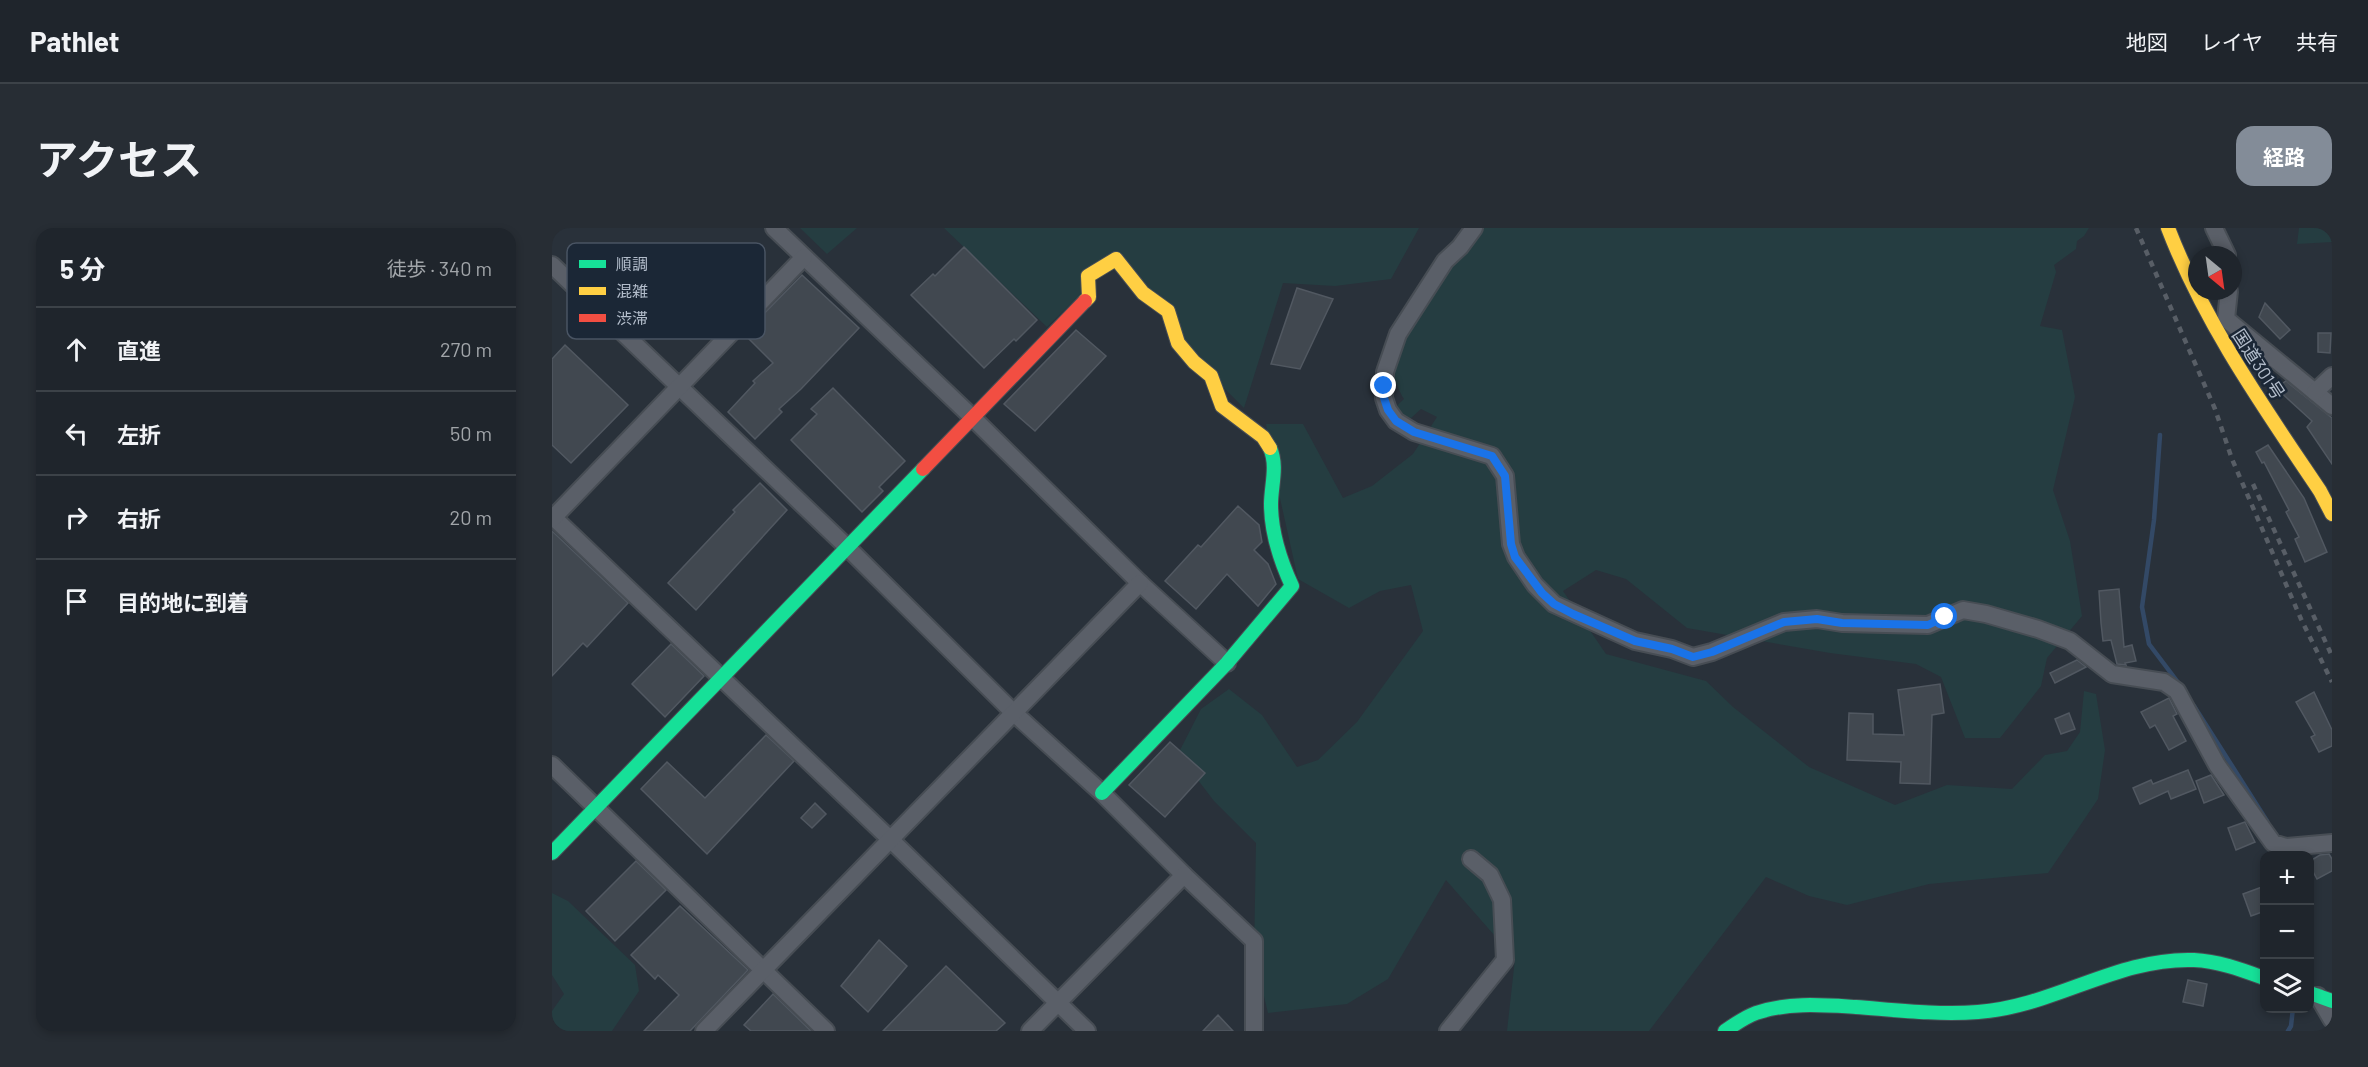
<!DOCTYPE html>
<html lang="ja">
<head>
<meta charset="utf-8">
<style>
	:root { --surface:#1f252c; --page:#272d34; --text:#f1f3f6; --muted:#a1a5a9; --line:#3c4248; --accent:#838c98 }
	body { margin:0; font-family:Barlow,"Noto Sans JP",sans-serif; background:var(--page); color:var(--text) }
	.controls { position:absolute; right:18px; bottom:18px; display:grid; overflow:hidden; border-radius:12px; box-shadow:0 3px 9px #0003 }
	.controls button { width:54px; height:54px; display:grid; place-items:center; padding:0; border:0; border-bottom:2px solid var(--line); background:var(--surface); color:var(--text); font:30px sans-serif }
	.compass { position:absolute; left:1636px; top:18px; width:54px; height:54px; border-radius:50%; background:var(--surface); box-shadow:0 3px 9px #0003; rotate:151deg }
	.stop { position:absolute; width:18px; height:18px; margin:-14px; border:4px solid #1a73e8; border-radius:50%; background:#fff }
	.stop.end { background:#1a73e8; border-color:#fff; box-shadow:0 2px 6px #0008 }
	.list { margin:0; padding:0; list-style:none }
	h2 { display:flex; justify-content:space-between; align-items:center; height:78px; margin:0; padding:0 24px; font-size:26px }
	h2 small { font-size:20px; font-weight:400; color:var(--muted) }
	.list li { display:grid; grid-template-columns:39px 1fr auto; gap:18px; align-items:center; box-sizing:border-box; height:84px; padding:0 24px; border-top:2px solid var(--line) }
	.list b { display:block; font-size:22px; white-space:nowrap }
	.list em { font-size:20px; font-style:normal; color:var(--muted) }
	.icon { flex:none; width:33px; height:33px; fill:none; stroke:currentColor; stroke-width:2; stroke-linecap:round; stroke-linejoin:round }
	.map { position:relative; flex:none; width:1780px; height:803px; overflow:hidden; border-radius:18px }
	header { display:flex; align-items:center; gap:36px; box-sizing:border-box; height:84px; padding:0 30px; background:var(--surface); border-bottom:2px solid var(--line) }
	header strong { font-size:28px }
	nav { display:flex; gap:33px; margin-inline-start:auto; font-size:21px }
	.intro { display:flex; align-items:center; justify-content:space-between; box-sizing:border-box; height:144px; padding:0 36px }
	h1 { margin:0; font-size:42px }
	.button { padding:15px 27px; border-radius:18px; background:var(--accent); color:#fff; font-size:21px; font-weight:700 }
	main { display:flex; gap:36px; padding:0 36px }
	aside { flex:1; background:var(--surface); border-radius:18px; box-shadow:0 3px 9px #0003 }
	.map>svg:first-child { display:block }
	.green { fill:#253d41 }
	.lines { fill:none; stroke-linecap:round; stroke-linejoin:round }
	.stream { stroke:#334966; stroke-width:4.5 }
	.building { fill:#414850; stroke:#515861; stroke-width:1.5 }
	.street-casing { stroke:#474d54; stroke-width:20 }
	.fast-casing { stroke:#474d54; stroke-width:16 }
	.slow-casing { stroke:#474d54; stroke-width:16 }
	.jam-casing { stroke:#474d54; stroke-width:16 }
	.street { stroke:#5a5f68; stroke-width:16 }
	.fast { stroke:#16e098; stroke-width:14 }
	.slow { stroke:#ffcf43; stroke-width:14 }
	.jam { stroke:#f24e42; stroke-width:14 }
	.rail { stroke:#585e66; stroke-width:4.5; stroke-dasharray:6 6; stroke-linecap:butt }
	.route { stroke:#1a73e8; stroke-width:8 }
	.labels { text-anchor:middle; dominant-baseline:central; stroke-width:5; stroke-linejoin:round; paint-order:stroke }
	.street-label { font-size:18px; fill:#b3bdcb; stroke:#1b2736 }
	.key { fill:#1b2736; stroke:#495463; stroke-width:1.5 }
	.key-label { font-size:16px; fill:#b3bdcb }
</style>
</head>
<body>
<header>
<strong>Pathlet</strong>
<nav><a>地図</a><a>レイヤ</a><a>共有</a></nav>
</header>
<div class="intro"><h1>アクセス</h1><a class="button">経路</a></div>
<main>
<aside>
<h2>5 分<small>徒歩 · 340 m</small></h2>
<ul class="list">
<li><svg class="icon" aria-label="ahead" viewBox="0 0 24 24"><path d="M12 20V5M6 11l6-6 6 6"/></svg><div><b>直進</b></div><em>270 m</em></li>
<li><svg class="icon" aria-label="left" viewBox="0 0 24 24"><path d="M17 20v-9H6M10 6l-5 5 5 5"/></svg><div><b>左折</b></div><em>50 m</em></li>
<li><svg class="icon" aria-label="right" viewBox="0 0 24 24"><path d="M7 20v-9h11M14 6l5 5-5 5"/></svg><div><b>右折</b></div><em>20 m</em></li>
<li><svg class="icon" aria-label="arrive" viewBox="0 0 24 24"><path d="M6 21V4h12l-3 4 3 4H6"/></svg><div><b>目的地に到着</b></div></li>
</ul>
</aside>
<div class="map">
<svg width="1780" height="803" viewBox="0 0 1780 803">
	<rect width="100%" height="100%" fill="#29313a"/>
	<!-- green -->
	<g class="green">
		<polygon points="248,0 305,0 275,26"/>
		<polygon points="392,0 867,0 839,51 783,58 731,55 692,180 631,119 563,23 529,66 495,99"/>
		<path d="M 926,0 L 1537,0 L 1532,8 L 1525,13 L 1524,21 L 1502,37 L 1504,44 L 1488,98 L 1510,102 L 1523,169 L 1501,262 L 1518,313 L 1530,388 L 1495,430 L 1489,458 L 1448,510 L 1413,510 L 1389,449 L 1364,436 L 1278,425 L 1135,400 L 1074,351 L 1044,342 L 1011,363 L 1054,426 L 1154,453 L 1181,479 L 1257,539 L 1343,577 L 1395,557 L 1460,561 L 1493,527 L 1515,523 L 1528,504 L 1532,463 L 1544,466 L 1553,522 L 1546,571 L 1496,645 L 1377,656 L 1295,677 L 1257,668 L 1214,649 L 1097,803 L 955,803 L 963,731 L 894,652 L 836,751 L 795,776 L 716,785 L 702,727 L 704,615 L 662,573 L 626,526 L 649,481 L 677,461 L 710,487 L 745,539 L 766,532 L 805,494 L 871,403 L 859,357 L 828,363 L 797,380 L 746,351 L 723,248 L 714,196 L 751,196 L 791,270 L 820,258 L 861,226 L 885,189 L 869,181 L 859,190 L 835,187 L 852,171 C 846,162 839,143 840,132 C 841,107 909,24 926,0 Z"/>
		<polygon points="1747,0 1780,0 1780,14 1745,16"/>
		<polygon points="0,665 16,673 83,737 87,763 60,803 0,803 0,783 12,766 0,747"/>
	</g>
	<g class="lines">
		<!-- stream -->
		<g class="stream">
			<polyline points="1608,207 1602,292 1590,379 1597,416 1628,457"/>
			<polyline points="1642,478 1715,593"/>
			<polyline points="1736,803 1739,798 1741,780"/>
		</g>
	</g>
	<!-- building -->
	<g class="building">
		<polygon points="412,19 485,92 464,113 462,111 432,140 359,67 381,46 383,48"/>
		<polygon points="250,47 307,100 249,161 227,181 230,184 203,211 176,184 203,155 201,153 221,135 192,106"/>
		<polygon points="745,60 781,71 748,141 719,136"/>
		<polygon points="1713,75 1738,102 1728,111 1707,89"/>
		<polygon points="524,102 554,128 483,203 452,176"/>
		<polygon points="1766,105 1779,105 1778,125 1766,124"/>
		<polygon points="13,117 76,177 19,235 0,217 0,131"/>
		<polygon points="1734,153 1780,190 1780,236 1755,199 1760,193 1724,160"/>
		<polygon points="281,160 353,233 327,259 331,263 310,284 239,212 265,186 259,181"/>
		<polygon points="1716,217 1752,270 1775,324 1753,334 1743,311 1747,309 1734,284 1737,282 1712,234 1710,235 1704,224"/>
		<polygon points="208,255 235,282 144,382 116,355 183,284 181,282"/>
		<polygon points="686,278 707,297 710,314 702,322 716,336 724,356 706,378 675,346 644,381 613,353 646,317 649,319"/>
		<polygon points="0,303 76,375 35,419 31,415 0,448"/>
		<polygon points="1567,361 1572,419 1580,417 1584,433 1573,435 1574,437 1565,436 1559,412 1551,413 1549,395 1547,363"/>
		<polygon points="119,416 152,448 113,489 80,456"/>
		<polygon points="1525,432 1534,439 1503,455 1498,445"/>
		<polygon points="1388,456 1392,485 1380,487 1378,556 1348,555 1349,534 1295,532 1297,485 1321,486 1321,506 1352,507 1346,462"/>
		<polygon points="1762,464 1780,502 1780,518 1767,524 1759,509 1763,507 1744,474"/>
		<polygon points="1617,470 1625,486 1621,488 1634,513 1617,522 1603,497 1598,500 1589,484"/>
		<polygon points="1517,485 1523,501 1509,506 1503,491"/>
		<polygon points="214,507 242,533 155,626 89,561 115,534 153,570"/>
		<polygon points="618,514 653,545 613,589 577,557"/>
		<polygon points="1636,542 1644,561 1619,571 1616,563 1588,576 1581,560 1599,552 1601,556"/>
		<polygon points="1659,547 1672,567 1652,575 1644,553"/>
		<polygon points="263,575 274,586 260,600 249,590"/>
		<polygon points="1693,594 1703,614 1684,622 1676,600"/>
		<polygon points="1777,626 1780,631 1780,643 1765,651 1758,638 1758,633 1768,627"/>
		<polygon points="84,633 114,662 63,713 34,683"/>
		<polygon points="1710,659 1713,666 1713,683 1699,688 1691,666"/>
		<polygon points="128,678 196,742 138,803 92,803 127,767 106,747 103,751 79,727"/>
		<polygon points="327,712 355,738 316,784 289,758"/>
		<polygon points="394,738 453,795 444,803 331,803"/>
		<polygon points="1636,752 1655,756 1651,778 1631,774"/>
		<polygon points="221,766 259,803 199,803 192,797"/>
		<polygon points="666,787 681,803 651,803"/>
	</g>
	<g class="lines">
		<!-- street casing -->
		<g class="street-casing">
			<g id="street">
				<polyline points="222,0 420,189 588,355 675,435"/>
				<polyline points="922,0 908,19 893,33 846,106 833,144 832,170 836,182 844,193 862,204 940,228 953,248 959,316 964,329 983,357 1002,376 1083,413 1120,421 1141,429 1160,424 1232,394 1265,391 1290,395 1376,397 1411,382 1434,386 1486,401 1518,413 1560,446 1612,454 1625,463 1665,537 1721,615 1734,619 1780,615"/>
				<polyline points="1662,0 1675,27"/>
				<polyline points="0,37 296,320 462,485 550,565 632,647 702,713 702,803"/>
				<polyline points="1674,91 1780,178"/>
				<polyline points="1674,91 1677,63"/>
				<polyline points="1763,164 1780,148"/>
				<polyline points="0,288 339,612 535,803"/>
				<polyline points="0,291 252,29"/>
				<polyline points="0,537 274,803"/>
				<polyline points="1766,768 1780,792"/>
				<polyline points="152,803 588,355"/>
				<polyline points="478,803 632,647"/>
				<polyline points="896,803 953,732 950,672 938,647 919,631"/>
			</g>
		</g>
		<!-- fast casing -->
		<g class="fast-casing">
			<g id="fast">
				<path d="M 550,565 L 675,435 L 740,358 C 728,332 719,305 719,276 C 719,258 726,238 718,220"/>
				<polyline points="0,625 371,241"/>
				<polyline points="1758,765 1780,773"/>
				<path d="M 1173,803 C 1183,796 1193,789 1204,785 C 1236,774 1271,777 1304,779 C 1344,782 1385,787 1426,784 C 1501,779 1566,729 1642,732 C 1666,733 1690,742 1712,750"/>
			</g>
		</g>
		<!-- slow casing -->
		<g class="slow-casing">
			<g id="slow">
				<path d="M 1616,0 C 1653,96 1711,178 1768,263 L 1780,286"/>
				<polyline points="533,73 537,69 536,48 564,31 591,65 616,83 626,115 642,134 659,148 670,178 711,209 718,220"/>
			</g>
		</g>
		<!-- jam casing -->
		<g class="jam-casing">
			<polyline id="jam" points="371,241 533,73"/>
		</g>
		<!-- street -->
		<use href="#street" class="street"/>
		<!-- fast -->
		<use href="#fast" class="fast"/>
		<!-- slow -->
		<use href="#slow" class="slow"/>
		<!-- jam -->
		<use href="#jam" class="jam"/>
		<!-- rail -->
		<g class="rail">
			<polyline points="1584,0 1663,181 1680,231 1749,391 1780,454"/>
			<polyline points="1701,256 1780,428"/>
		</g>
	</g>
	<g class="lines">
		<!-- route -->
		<polyline class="route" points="832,158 832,170 836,182 844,193 862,204 940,228 953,248 959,316 963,329 990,365 1002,376 1021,386 1083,413 1120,421 1141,429 1160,424 1232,394 1265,391 1290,395 1376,397 1393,389"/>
	</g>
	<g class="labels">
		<!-- street labels -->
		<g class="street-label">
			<text transform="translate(1707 136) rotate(57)">国道301号</text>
		</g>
	</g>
	<!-- legend -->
	<rect x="15" y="15" width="198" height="96" rx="9" class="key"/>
	<rect x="27" y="32" width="27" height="8" fill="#16e098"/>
	<rect x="27" y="59" width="27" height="8" fill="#ffcf43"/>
	<rect x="27" y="86" width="27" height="8" fill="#f24e42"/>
	<g class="key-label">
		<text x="64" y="42">順調</text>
		<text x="64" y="69">混雑</text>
		<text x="64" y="96">渋滞</text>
	</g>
</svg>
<div class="controls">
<button>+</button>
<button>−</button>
<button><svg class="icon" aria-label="layers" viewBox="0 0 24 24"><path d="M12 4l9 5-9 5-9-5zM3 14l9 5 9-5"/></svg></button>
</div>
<svg class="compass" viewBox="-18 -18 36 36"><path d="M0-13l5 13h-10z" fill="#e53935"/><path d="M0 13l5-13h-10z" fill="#a1a5a9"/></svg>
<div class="stop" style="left:1393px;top:389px"></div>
<div class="stop end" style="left:832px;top:158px"></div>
</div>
</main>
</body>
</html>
